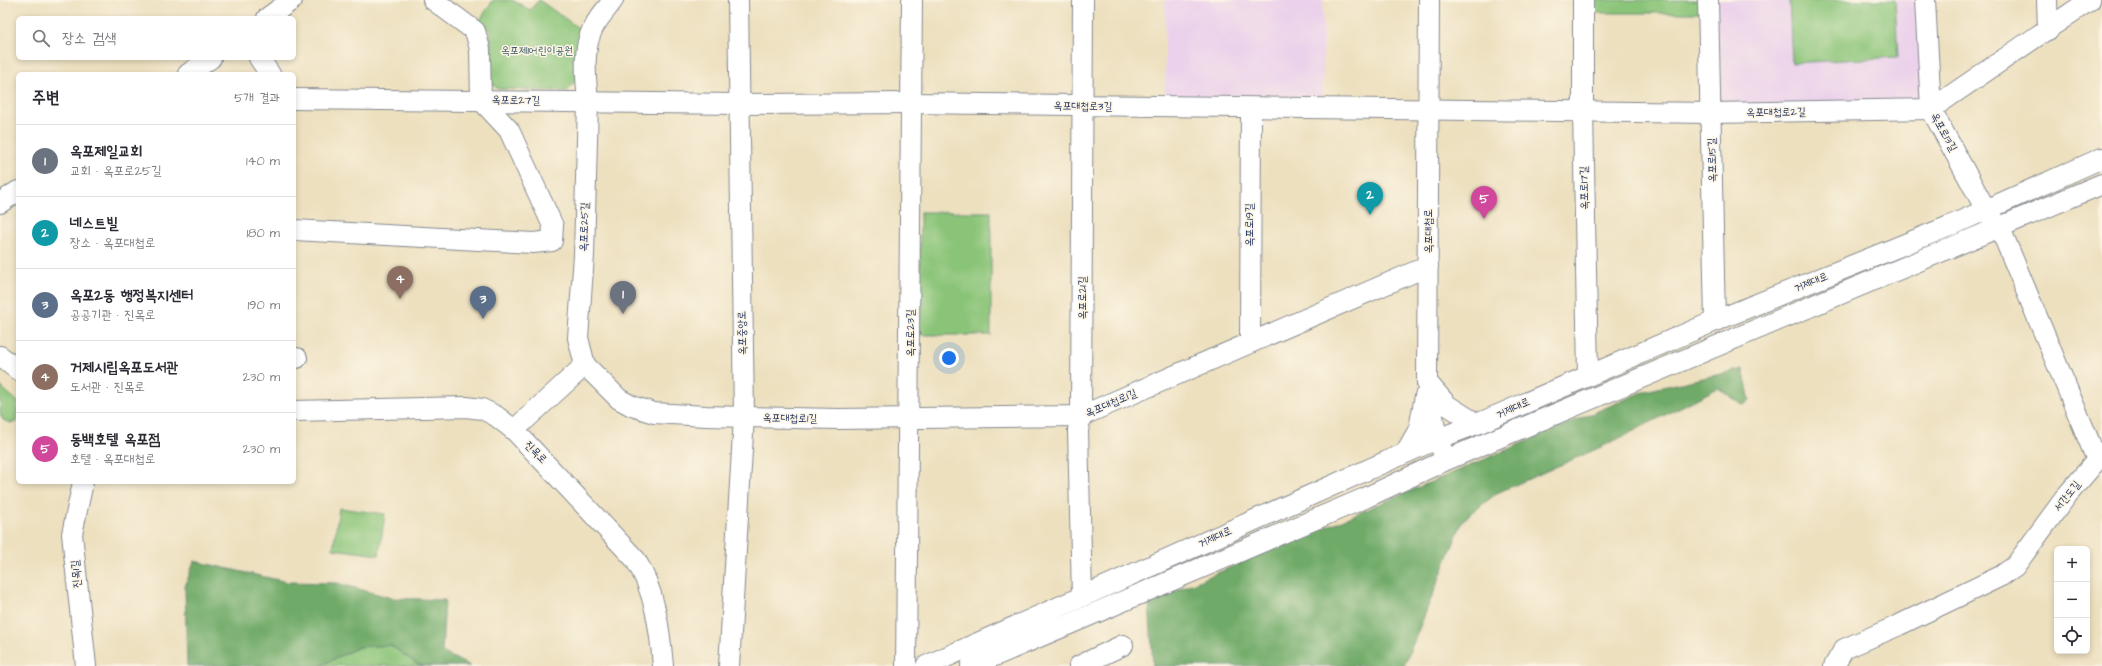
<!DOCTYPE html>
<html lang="ko">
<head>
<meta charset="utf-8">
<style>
	:root { --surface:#fff; --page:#f7f7f7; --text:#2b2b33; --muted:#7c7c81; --line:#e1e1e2; --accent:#d93025 }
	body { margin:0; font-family:"Architects Daughter","Poor Story",sans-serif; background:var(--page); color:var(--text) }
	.controls { position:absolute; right:12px; bottom:12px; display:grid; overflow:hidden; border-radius:6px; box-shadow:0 2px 6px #0003 }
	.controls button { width:36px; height:36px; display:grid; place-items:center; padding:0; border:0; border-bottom:1px solid var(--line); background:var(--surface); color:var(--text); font:20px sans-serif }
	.you { position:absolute; left:949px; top:358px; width:14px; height:14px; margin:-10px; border:3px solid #fff; border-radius:50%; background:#1a73e8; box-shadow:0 0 0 6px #1a73e833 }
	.badge { display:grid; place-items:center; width:26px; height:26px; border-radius:50%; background:var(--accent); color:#fff; font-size:13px; font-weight:700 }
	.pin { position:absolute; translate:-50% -33px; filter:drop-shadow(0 1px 2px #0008) }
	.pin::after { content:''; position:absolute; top:21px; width:14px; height:12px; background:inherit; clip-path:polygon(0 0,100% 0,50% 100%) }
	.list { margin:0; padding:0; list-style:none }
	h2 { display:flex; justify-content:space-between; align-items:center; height:52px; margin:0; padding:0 16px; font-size:17px }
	h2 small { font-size:13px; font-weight:400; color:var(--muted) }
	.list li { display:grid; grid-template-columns:26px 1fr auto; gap:12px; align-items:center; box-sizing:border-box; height:72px; padding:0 16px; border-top:1px solid var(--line) }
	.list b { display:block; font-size:15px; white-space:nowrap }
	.list p { margin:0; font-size:13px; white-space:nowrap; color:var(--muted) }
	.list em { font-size:13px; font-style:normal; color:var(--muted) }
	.icon { flex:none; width:22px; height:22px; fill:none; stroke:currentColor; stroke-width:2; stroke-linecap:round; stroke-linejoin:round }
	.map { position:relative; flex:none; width:2102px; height:666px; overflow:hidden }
	.search { position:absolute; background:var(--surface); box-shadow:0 2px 6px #0003; left:16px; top:16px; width:280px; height:44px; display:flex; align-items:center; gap:10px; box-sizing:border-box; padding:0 14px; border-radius:6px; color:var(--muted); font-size:15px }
	.panel { position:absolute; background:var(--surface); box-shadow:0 2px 6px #0003; left:16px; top:72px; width:280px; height:412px; border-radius:6px }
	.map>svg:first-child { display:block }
	.built { fill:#ebd1eb }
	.green { fill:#8ac478; stroke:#527a6b }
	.forest { fill:#6faa68; stroke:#456c63 }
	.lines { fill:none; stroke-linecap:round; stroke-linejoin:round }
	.minor-casing { stroke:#84888e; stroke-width:22 }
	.minor { stroke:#fff; stroke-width:20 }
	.labels { text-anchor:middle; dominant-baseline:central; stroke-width:3; stroke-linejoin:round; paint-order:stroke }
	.park-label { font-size:11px; fill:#3c5c66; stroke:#fcf5e5 }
	.street-label { font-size:11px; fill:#1b2f5e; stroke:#fcf5e5 }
</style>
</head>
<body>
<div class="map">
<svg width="2102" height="666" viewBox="0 0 2102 666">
	<rect width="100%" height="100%" fill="#fcf5e5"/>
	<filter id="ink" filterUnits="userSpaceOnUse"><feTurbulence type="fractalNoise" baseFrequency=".025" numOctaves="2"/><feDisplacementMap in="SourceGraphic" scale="8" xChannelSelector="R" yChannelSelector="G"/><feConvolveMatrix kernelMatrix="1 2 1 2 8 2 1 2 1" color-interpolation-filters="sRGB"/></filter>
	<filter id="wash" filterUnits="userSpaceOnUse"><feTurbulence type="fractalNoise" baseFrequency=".012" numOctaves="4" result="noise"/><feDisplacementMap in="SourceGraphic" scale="16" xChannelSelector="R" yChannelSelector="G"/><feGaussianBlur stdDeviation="0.9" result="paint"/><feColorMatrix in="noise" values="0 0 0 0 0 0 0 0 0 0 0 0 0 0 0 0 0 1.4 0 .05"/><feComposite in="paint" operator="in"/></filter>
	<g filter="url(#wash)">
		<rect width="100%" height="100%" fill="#ede0bf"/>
		<!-- built -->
		<g class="built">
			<polygon points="1165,0 1323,0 1323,109 1165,107"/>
			<polygon points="1708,0 1925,0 1931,109 1711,113"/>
		</g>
		<!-- green -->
		<g class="green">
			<polygon points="493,0 512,0 530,10 539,0 580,29 576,81 567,91 498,89 491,83 490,32 480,20"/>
			<rect x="1583" y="0" width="125" height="13"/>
			<polygon points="1789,0 1895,0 1898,57 1792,63"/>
			<rect x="920" y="212" width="71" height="123"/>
			<polygon points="0,386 18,402 16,422 10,423 3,420 0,414"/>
			<polygon points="339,508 385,514 379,555 333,549"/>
			<polygon points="390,645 417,664 424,666 320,666 359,647"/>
		</g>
		<!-- forest -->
		<g class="forest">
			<polygon points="1743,369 1750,401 1743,405 1718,388 1610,443 1497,493 1463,520 1404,666 1153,666 1149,602 1645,391"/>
			<polygon points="194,561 287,582 337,583 392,598 445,600 442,652 470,666 424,666 417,664 390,645 359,647 320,666 187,666 185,587"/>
		</g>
	</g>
	<g filter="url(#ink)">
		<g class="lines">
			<!-- minor casing -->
			<g class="minor-casing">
				<g id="minor">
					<polyline points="1429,0 1427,382 1437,439 1442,450"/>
					<polyline points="1583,0 1583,111 1588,375"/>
					<polyline points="1708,0 1715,321"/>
					<polyline points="2047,0 2048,30"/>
					<polyline points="267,18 292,0"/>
					<polyline points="259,58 270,74"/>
					<polyline points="188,74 211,58"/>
					<polyline points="294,99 738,104 911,103 1711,113 1931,109 2090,0"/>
					<polyline points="0,203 18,191"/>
					<polyline points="294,230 533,243 552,241 553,226 509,130 481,100 480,49 475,31 433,0"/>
					<polyline points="1250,342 1251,109"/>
					<polyline points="0,356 18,370"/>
					<polyline points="294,358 297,358"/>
					<polyline points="585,365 619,399 632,406 654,413 706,416 838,419 1081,416 1428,266"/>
					<polyline points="1427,382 1447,405 1477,424"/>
					<path d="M 294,411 L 466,407 L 482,409 L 496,416 L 514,430 L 635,559 C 655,590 660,630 663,666"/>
					<path d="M 514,430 L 585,365 L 578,338 L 584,255 L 588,102 C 586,78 582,49 593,28 C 598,18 607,9 613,0"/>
					<polyline points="1406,452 1419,429 1425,396"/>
					<polyline points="83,482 72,534 86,666"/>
					<polyline points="1082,596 1078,430 1081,416 1083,0"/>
					<polyline points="729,666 744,417 738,0"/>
					<polyline points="906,666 912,0"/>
					<polyline points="926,666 1437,439 1477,424 1715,321 1952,225 2102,158"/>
					<polyline points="971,666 1365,498 1446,460 2102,184"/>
					<polyline points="1079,666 1123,645"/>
					<polyline points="1834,666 1844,649 1897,626 2001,576 2015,566 2068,494 2097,460 2000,228 1986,210 1931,109 1925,0"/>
				</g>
			</g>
			<!-- minor -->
			<use href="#minor" class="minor"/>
		</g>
	</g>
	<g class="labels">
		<!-- park labels -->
		<g class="park-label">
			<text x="537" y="50">옥포제1어린이공원</text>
		</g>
		<!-- street labels -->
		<g class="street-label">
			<text transform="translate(516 100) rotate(1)">옥포로27길</text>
			<text transform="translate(1083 106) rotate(1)">옥포대첩로3길</text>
			<text transform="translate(1776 112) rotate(-1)">옥포대첩로2길</text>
			<text transform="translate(1944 132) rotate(61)">옥포로13길</text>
			<text transform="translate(1712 160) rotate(-91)">옥포로15길</text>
			<text transform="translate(1584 188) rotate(-91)">옥포로17길</text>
			<text transform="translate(1249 225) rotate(-90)">옥포로19길</text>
			<text transform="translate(584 227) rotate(-88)">옥포로25길</text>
			<text transform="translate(1428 231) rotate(-90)">옥포대첩로</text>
			<text transform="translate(1811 282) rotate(-22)">거제대로</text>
			<text transform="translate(1082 298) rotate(-90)">옥포로21길</text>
			<text transform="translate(742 333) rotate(-91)">옥포중앙로</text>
			<text transform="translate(910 333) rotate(-90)">옥포로23길</text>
			<text transform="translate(1111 403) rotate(-23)">옥포대첩로1길</text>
			<text transform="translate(1513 408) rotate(-24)">거제대로</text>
			<text transform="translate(790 418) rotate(1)">옥포대첩로1길</text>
			<text transform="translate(536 452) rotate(46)">진목로</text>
			<text transform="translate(2067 496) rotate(-52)">서간도길</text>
			<text transform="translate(1215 537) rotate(-24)">거제대로</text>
			<text transform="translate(76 574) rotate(-95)">진목1길</text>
		</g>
	</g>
</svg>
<div class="controls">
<button>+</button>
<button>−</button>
<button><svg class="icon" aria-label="locate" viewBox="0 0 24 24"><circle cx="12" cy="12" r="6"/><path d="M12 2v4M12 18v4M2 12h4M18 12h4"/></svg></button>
</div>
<div class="you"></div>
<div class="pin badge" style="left:623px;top:314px;background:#6b7280">1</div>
<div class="pin badge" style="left:1370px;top:215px;background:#0f9aa8">2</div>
<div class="pin badge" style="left:483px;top:319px;background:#5c6f8a">3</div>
<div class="pin badge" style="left:400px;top:299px;background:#8d6e63">4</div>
<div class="pin badge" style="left:1484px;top:219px;background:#d1479c">5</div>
<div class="search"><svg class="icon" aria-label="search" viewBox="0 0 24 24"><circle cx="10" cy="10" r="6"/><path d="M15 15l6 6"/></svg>장소 검색</div>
<section class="panel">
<h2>주변<small>5개 결과</small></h2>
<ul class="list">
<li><span class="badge" style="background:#6b7280">1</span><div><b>옥포제일교회</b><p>교회 · 옥포로25길</p></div><em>140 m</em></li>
<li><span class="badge" style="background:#0f9aa8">2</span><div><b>네스트빌</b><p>장소 · 옥포대첩로</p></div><em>180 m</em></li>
<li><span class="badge" style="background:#5c6f8a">3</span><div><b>옥포2동 행정복지센터</b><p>공공기관 · 진목로</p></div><em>190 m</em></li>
<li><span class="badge" style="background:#8d6e63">4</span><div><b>거제시립옥포도서관</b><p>도서관 · 진목로</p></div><em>230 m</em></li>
<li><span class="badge" style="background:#d1479c">5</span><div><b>동백호텔 옥포점</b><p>호텔 · 옥포대첩로</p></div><em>230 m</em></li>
</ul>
</section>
</div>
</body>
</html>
